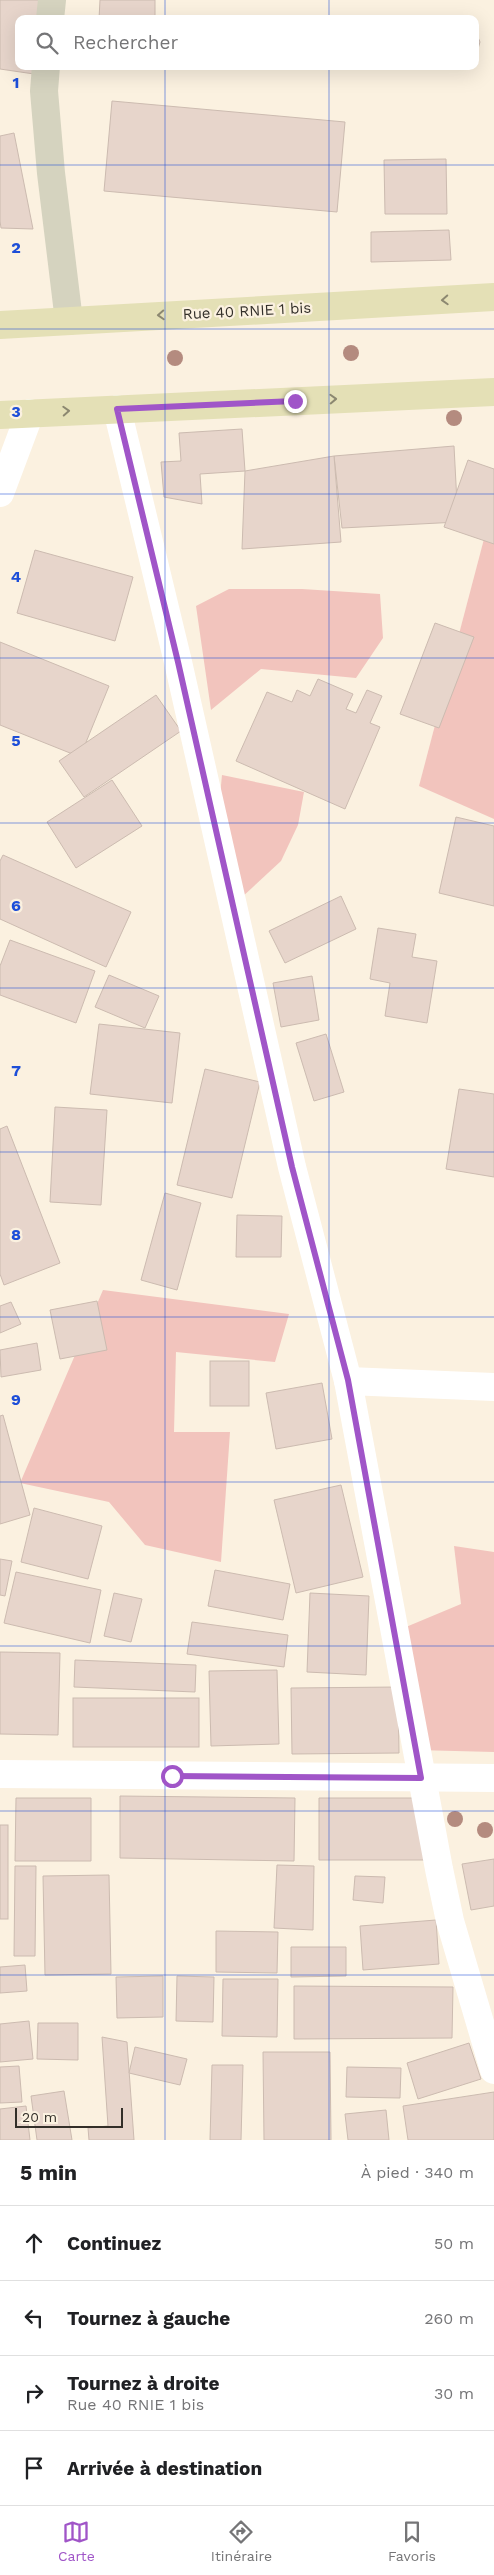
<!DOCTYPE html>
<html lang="fr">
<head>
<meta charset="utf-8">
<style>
	:root { --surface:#fff; --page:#f6f6f6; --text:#202124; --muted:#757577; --line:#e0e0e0; --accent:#a055c8 }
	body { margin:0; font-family:"Work Sans",sans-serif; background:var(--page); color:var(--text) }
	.scale { position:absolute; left:15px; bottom:12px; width:108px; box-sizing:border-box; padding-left:5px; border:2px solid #332f29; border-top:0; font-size:14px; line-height:18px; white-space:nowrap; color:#332f29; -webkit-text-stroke:4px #fbf1e0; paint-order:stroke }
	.stop { position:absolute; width:15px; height:15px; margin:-11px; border:4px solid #a055c8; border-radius:50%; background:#fff }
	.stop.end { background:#a055c8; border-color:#fff; box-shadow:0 1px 5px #0008 }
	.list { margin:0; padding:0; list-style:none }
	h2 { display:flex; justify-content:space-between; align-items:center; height:65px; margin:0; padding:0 20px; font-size:21px }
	h2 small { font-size:16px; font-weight:400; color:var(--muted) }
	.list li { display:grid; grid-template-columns:32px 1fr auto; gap:15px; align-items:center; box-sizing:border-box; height:75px; padding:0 20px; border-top:1px solid var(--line) }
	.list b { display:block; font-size:19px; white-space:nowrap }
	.list p { margin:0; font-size:16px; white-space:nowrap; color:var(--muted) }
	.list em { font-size:16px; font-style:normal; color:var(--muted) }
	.icon { flex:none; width:28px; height:28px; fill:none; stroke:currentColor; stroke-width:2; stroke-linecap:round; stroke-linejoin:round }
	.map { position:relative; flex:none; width:494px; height:2140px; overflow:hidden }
	.search { position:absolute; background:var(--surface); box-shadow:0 5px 20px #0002; left:15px; right:15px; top:15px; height:55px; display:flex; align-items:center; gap:12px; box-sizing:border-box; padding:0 18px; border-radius:10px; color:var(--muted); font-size:19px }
	.sheet { height:365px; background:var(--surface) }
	nav { display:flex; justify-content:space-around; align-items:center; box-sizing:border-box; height:70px; border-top:1px solid var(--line); background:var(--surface); font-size:14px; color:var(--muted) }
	nav a { display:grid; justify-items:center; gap:2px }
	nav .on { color:var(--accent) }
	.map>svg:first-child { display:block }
	.green { fill:#f2c4bd }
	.building { fill:#e7d5cb; stroke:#ccbbb0 }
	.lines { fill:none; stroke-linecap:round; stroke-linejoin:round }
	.street { stroke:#fff; stroke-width:28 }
	.secondary { stroke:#d5d3bf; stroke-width:28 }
	.primary { stroke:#e4e0b6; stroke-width:28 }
	.tree { fill:#b48b7f }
	.oneway { stroke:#8c8870 }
	.route { stroke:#a055c8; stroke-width:6 }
	.grid { fill:none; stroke:#1d4ed8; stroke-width:1; stroke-opacity:0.55 }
	.labels { text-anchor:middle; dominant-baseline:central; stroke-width:4.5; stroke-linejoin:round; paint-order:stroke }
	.street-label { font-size:15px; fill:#332f29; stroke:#fbf1e0 }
	.grid-label { font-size:16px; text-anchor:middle; font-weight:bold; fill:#1d4ed8; stroke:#fbf1e0; stroke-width:4.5; stroke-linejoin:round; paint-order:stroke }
</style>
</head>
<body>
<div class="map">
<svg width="494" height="2140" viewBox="0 0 494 2140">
	<rect width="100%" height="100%" fill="#fbf1e0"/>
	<!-- green -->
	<g class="green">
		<polygon points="494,501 494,819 419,786"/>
		<polygon points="229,589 302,589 380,594 383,638 356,678 261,669 211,710 196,606"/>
		<polygon points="222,775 304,792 298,825 281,861 241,898 218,816"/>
		<polygon points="103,1290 289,1314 275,1362 176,1352 174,1432 230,1432 221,1562 145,1545 109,1502 20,1483"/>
		<polygon points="454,1546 494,1552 494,1752 416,1750 394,1632 461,1604"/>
	</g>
	<!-- building -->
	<g class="building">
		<polygon points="0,0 45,0 43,19 19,19 19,66 35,66 34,74 0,69"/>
		<polygon points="100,0 155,0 155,19 99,19"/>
		<polygon points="475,30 480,42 475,59"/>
		<polygon points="112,101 345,122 337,212 104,191"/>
		<polygon points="14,133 33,229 1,228 0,221 0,136"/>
		<polygon points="446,159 447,214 385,214 384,160"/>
		<polygon points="449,230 451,260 371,262 371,232"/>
		<polygon points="242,429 245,471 200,474 202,504 164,497 161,462 181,461 179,433"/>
		<polygon points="454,446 458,522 342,528 334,456"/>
		<polygon points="334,456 341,542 242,549 245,471"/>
		<polygon points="468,460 494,469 494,544 444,527"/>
		<polygon points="35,550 133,577 115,641 17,613"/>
		<polygon points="435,623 474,637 439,728 400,714"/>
		<polygon points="0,642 109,686 80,757 0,725"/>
		<polygon points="318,679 353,694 346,709 356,713 367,690 382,696 370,723 380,727 345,809 236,761 267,692 292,702 297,690 310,696"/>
		<polygon points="156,695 181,731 84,797 59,761"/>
		<polygon points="112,780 142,826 76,868 47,822"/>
		<polygon points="456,817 494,826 494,906 439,893"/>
		<polygon points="3,855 131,912 106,967 0,919 0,861"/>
		<polygon points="341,896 356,929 285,963 269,931"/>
		<polygon points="378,928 416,934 412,957 437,961 427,1023 385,1016 390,983 370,979"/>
		<polygon points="10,940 95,971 76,1023 0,995 0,966"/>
		<polygon points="109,975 159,996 145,1028 95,1007"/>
		<polygon points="312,976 319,1020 281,1027 273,983"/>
		<polygon points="99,1024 180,1033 172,1103 90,1094"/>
		<polygon points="326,1034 344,1092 314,1101 296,1043"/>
		<polygon points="205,1069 260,1082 232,1198 177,1185"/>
		<polygon points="459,1089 494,1094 494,1177 446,1169"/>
		<polygon points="55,1107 107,1110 101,1205 50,1202"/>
		<polygon points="7,1126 60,1263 4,1285 0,1274 0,1129"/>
		<polygon points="165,1193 201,1203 177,1290 141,1280"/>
		<polygon points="237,1215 282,1216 281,1257 236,1257"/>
		<polygon points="97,1301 107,1350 60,1359 50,1310"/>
		<polygon points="11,1302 21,1324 0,1333 0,1306"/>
		<polygon points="37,1343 41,1370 1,1377 0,1350"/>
		<rect x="210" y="1361" width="39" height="45"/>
		<polygon points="322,1383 332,1439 276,1449 266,1393"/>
		<polygon points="3,1415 30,1515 0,1524 0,1416"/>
		<polygon points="341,1485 363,1577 296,1593 274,1500"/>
		<polygon points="34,1508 102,1526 88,1579 21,1562"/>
		<polygon points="0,1559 12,1561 5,1596 0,1595"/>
		<polygon points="215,1570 290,1584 283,1620 208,1606"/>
		<polygon points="16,1572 101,1590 90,1643 4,1623"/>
		<polygon points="114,1593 142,1599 131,1642 104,1636"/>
		<polygon points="310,1593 369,1596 366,1675 307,1672"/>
		<polygon points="192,1622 288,1635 284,1667 187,1654"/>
		<polygon points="0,1652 60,1653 58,1735 0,1734"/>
		<polygon points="75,1660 196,1665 195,1692 74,1687"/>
		<polygon points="277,1670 279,1744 211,1746 209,1671"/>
		<polygon points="398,1687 399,1753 292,1754 291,1688"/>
		<rect x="73" y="1698" width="126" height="49"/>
		<polygon points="120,1796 295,1798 294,1861 120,1858"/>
		<polygon points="16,1798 91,1798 91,1861 15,1861"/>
		<polygon points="319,1798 418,1798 427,1860 319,1860"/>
		<rect x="0" y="1825" width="8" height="94"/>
		<polygon points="494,1859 494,1906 471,1910 462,1864"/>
		<polygon points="277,1865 314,1866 313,1930 274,1928"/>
		<polygon points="15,1866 36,1866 35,1956 14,1956"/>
		<polygon points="109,1875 111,1974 45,1975 43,1876"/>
		<polygon points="355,1876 385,1877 383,1903 353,1900"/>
		<polygon points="436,1920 439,1964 363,1970 360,1926"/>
		<polygon points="216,1931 278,1932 277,1973 216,1972"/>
		<polygon points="291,1947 346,1947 346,1976 291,1977"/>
		<polygon points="25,1965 27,1991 0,1993 0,1967"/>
		<polygon points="163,1976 163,2017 117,2018 116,1977"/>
		<polygon points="177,1976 214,1977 213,2022 176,2021"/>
		<polygon points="223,1979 278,1979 277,2037 222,2036"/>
		<polygon points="294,1986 453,1987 452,2038 294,2039"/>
		<polygon points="29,2021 33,2059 0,2062 0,2024"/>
		<polygon points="38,2023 78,2023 78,2060 37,2059"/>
		<polygon points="102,2037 127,2042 134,2140 89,2140 88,2128 108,2126"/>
		<polygon points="469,2043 481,2079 418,2099 407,2063"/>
		<polygon points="135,2047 187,2059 180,2085 129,2073"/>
		<polygon points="263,2052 330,2052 331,2140 264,2140"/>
		<polygon points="212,2065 243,2065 241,2140 210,2140"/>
		<polygon points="19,2066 22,2102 0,2103 0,2067"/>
		<polygon points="347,2067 401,2068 400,2098 346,2097"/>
		<polygon points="64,2091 72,2140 37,2140 31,2096"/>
		<polygon points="494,2092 494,2140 408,2140 403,2106"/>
		<polygon points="26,2106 30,2140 0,2140 0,2109"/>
		<polygon points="386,2110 389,2140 348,2140 345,2114"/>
	</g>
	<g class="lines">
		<!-- street -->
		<g class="street">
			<polyline points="117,409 178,662 292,1167 348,1381 439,1869 450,1921 494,2070"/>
			<polyline points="0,493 30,413"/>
			<polyline points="348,1381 494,1387"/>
			<polyline points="0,1774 494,1778"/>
		</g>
		<!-- secondary -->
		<g class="secondary">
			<polyline points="50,19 52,0"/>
			<polyline points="46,66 44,91 51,173 69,321"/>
		</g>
		<!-- primary -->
		<g class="primary">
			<polyline points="0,325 494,297"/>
			<polyline points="0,415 494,392"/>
		</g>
	</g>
	<!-- trees -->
	<g class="tree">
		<circle cx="351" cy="353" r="8"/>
		<circle cx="175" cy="358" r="8"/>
		<circle cx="454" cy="418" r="8"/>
		<circle cx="455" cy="1819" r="8"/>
		<circle cx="485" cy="1830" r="8"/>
	</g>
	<!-- one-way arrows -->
	<defs><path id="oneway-chevron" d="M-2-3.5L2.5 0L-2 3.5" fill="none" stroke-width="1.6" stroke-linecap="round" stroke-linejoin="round" transform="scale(1.25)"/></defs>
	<g class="oneway">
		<use href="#oneway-chevron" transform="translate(445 300) rotate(177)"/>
		<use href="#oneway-chevron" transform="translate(161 315) rotate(177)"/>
		<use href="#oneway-chevron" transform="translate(333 399) rotate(-2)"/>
		<use href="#oneway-chevron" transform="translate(66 411) rotate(-3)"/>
	</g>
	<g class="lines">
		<!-- route -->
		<polyline class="route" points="172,1776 421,1778 348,1380 292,1167 178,662 117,409 295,401"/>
	</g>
	<!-- grid -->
	<path class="grid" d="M 165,0 L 165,19M 329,0 L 329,19M 165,66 L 165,2140M 329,66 L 329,2140M 0,165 L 494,165M 0,329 L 494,329M 0,494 L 494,494M 0,658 L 494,658M 0,823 L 494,823M 0,988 L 494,988M 0,1152 L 494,1152M 0,1317 L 494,1317M 0,1482 L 494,1482M 0,1646 L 494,1646M 0,1811 L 494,1811M 0,1975 L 494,1975"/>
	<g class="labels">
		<!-- street labels -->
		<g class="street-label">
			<text transform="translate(247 311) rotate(-3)">Rue 40 RNIE 1 bis</text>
		</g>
	</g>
	<g class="grid-label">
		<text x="16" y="88">1</text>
		<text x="16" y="253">2</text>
		<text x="16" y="417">3</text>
		<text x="16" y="582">4</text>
		<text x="16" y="746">5</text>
		<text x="16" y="911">6</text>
		<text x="16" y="1076">7</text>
		<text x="16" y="1240">8</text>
		<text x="16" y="1405">9</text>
	</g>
</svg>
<div class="scale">20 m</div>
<div class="stop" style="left:172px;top:1776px"></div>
<div class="stop end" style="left:295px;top:401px"></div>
<div class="search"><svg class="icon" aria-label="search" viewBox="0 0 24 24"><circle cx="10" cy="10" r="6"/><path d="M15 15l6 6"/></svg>Rechercher</div>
</div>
<section class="sheet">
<h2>5 min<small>À pied · 340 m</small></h2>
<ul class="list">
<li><svg class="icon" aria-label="ahead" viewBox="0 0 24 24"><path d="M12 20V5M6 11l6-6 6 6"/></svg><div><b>Continuez</b></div><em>50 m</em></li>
<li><svg class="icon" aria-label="left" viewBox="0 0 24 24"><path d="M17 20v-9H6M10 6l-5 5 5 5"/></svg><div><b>Tournez à gauche</b></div><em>260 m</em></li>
<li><svg class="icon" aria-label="right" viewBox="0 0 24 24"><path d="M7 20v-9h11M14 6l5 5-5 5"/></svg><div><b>Tournez à droite</b><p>Rue 40 RNIE 1 bis</p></div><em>30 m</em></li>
<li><svg class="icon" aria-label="arrive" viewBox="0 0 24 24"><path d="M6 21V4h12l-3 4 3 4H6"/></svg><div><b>Arrivée à destination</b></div></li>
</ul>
</section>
<nav>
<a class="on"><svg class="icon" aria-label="map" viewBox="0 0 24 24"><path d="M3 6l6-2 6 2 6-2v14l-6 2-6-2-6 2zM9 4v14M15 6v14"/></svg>Carte</a>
<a><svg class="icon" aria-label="directions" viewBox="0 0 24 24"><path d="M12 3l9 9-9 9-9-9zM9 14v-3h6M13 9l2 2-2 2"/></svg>Itinéraire</a>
<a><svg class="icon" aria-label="saved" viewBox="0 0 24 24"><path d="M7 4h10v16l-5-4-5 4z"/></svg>Favoris</a>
</nav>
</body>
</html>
